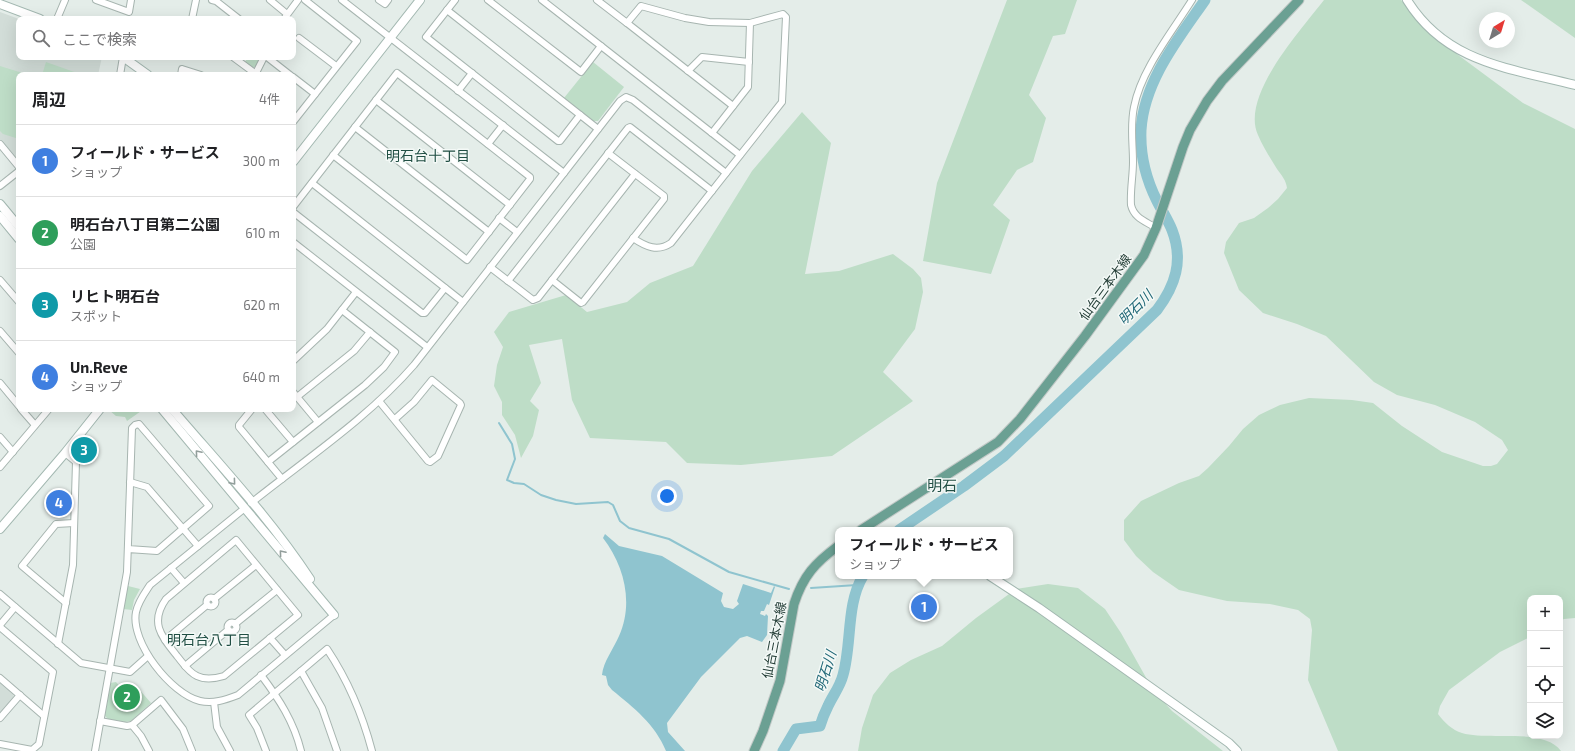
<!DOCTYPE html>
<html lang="ja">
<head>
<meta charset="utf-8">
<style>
	:root { --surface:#fff; --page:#f6f6f6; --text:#202124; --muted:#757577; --line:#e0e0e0; --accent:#2563eb }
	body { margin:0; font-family:"Exo 2","Noto Sans JP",sans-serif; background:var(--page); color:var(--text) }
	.controls { position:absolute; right:12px; bottom:12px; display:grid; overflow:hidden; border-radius:8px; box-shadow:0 4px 16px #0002 }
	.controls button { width:36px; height:36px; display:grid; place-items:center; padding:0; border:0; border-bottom:1px solid var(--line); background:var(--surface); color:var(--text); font:20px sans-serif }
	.compass { position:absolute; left:1479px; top:12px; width:36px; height:36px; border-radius:50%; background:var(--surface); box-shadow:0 4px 16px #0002; rotate:38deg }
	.you { position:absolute; left:667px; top:496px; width:14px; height:14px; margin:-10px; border:3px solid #fff; border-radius:50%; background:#1a73e8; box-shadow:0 0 0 6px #1a73e833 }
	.badge { display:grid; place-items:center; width:26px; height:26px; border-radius:50%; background:var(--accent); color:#fff; font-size:13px; font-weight:700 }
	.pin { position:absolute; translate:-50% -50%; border:2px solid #fff; box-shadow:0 1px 4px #0006 }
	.popup { position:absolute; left:835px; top:527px; width:178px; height:52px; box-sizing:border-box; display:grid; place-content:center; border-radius:8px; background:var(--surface); filter:drop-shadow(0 1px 3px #0005); font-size:13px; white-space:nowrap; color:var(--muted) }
	.popup b { font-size:15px; color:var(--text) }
	.popup::after { content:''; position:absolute; left:50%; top:100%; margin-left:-8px; border:8px solid transparent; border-top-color:var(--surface) }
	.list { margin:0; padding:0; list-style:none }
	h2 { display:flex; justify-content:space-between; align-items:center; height:52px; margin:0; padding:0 16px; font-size:17px }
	h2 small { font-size:13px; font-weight:400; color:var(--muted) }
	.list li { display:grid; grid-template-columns:26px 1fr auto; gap:12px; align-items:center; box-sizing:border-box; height:72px; padding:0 16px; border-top:1px solid var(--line) }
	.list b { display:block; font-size:15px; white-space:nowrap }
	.list p { margin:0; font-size:13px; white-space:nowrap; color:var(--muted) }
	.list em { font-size:13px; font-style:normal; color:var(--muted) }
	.icon { flex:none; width:22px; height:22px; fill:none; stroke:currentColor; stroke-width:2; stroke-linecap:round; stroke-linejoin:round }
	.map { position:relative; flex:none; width:1575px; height:751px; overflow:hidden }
	.search { position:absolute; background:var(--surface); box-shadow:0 4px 16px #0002; left:16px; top:16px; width:280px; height:44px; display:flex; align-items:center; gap:10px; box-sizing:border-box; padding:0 14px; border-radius:8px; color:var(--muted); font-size:15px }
	.panel { position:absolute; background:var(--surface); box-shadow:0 4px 16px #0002; left:16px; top:72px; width:280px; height:340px; border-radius:8px }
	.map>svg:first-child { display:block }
	.built { fill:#d2ddd8 }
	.green { fill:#beddc7 }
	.water { fill:#8fc4cf }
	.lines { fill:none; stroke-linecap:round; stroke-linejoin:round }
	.stream { stroke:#8fc4cf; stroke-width:2 }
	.river { stroke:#8fc4cf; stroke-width:11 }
	.street-casing { stroke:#a7b5b0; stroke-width:8 }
	.secondary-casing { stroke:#a3b8b1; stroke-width:10 }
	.primary-casing { stroke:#c2c9c7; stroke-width:11 }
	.street { stroke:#fff; stroke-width:6 }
	.secondary { stroke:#fff; stroke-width:8 }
	.primary { stroke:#6ba093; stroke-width:9 }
	.oneway { stroke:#929e9b }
	.labels { text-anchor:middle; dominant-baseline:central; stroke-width:3; stroke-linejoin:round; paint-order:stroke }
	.street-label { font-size:13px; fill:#243e37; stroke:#f4f9f7 }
	.neighbourhood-label { font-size:14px; fill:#214f44; stroke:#f4f9f7 }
	.water-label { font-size:14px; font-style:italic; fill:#216877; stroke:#f4f9f7 }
	.quarter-label { font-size:15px; fill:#214f44; stroke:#f4f9f7 }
</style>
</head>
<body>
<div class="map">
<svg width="1575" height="751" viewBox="0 0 1575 751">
	<rect width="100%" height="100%" fill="#e4ede9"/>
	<!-- built -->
	<g class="built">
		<polygon points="0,12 19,19 19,57 102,57 98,75 19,75 19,162 0,139"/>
		<polygon points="0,682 13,693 14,698 0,714"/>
	</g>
	<!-- green -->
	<g class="green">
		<polygon points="1007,0 1077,0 1065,34 1053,36 1029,95 1046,118 1033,162 1017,170 993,205 1010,220 991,274 923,261 937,183"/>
		<path d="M 1324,0 L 1401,0 L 1417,13 L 1446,46 L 1523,103 L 1575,129 L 1575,618 L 1564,619 L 1560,621 L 1560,598 L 1530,598 L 1530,637 L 1500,652 L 1449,690 L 1440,706 L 1438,714 C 1444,722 1452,730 1462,733 C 1488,741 1544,727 1561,751 L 1338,751 L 1308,680 L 1312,630 L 1310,619 L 1298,610 L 1270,604 L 1227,601 L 1179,590 L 1153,572 L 1136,556 L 1124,540 L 1124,520 L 1141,501 L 1179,483 L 1199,476 L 1208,468 L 1229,446 L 1243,429 L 1259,415 L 1280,405 L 1309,398 L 1352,400 L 1373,403 L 1402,426 L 1442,452 L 1483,466 L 1491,466 L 1497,464 L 1508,450 L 1502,440 L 1475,422 L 1435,405 L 1397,395 L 1374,382 L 1326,336 L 1297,324 L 1263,313 L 1239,290 L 1224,253 L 1226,242 L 1239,223 L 1254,218 L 1268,208 L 1278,199 L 1287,188 C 1286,180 1282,176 1277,169 C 1271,159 1263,147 1258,135 C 1240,96 1301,30 1324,0 Z"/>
		<polygon points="1521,0 1575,0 1575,38"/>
		<polygon points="248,57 261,57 257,67 252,67 245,62"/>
		<polygon points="46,62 80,74 81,75 42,75"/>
		<polygon points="593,62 624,87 598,121 593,121 564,98"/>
		<polygon points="0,66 29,75 19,75 19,139 3,134 0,131"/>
		<polygon points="802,112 831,143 805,274 839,271 893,254 913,269 921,278 923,292 915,329 883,372 913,401 832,456 741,465 687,463 666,442 590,438 572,400 562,339 529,345 541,383 530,401 539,410 533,436 521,458 515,435 502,415 502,402 494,386 497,365 503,347 494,332 509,312 566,295 587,312 627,302 650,283 693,266 752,171"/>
		<polygon points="110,409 144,409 127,421 125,417 116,416 109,410"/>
		<polygon points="1048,584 1078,588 1105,609 1121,633 1153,690 1172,711 1223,751 858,751 862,728 873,695 890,673 911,660 942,646 976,618 1016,589"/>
		<polygon points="128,586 140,589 134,600 132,610 123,609"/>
		<path d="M 116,682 C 123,690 128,695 138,688 L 151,703 L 131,721 L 125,722 L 108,719 L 104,715 L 110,683 Z"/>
	</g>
	<!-- water -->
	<path class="water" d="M 605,534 L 619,546 L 662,556 L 723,593 L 721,601 L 724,607 L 733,609 L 739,604 L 737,601 L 743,584 L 771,593 L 774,586 L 775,587 L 769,605 L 767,604 L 764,611 L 761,611 L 760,614 L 765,616 L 766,614 L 768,616 L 767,635 L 762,642 L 747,636 L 740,638 L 701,677 L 667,723 L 668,732 L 685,751 L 666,751 C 655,724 634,708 612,690 L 608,685 L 606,676 L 602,675 C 603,662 614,648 619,636 C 634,603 624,565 603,538 Z"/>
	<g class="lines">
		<!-- stream -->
		<g class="stream">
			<polyline points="499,423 512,444 515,459 507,480 514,483 524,484 541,495 556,500 576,504 608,502 613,505 620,521 629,528 669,539 729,572 789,589"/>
			<polyline points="811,588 857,585"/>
		</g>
		<!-- river -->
		<g class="river">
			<path d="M 899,530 L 964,486 L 1004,456 L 1157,310 C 1175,286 1184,261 1172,230 C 1168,220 1162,211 1157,201 C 1146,179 1140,154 1141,130 C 1144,81 1178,39 1205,0"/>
			<path d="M 783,751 L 796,729 L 820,726 C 822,719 825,712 828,706 C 833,695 840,687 843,675 C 852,644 846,604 863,576"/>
		</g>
		<!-- street casing -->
		<g class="street-casing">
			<g id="street">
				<polyline points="96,0 129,12 131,0"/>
				<polyline points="212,0 216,1 239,19"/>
				<polyline points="270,0 287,14"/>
				<polyline points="342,0 564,173 620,101 626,97 633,100 726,173"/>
				<polyline points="379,0 385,4 388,0"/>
				<polyline points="455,0 426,37 558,141 560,141 580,115"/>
				<polyline points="488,0 581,72 601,46 542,0"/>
				<path d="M 597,0 L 627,23 L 641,6 L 685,18 L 709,22 L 750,23 L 783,14 L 786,17 L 782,102 L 671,243 C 658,252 646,247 633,238"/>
				<polyline points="447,10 598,129"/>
				<polyline points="57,19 65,0"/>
				<polyline points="192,19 196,0"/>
				<polyline points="284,19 298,0"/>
				<polyline points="627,23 733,106"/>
				<polyline points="299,38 336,66"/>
				<polyline points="601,46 740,155"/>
				<polyline points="233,57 256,74"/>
				<polyline points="267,57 290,75"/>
				<polyline points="688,71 702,57 749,62"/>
				<polyline points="120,75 123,57"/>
				<polyline points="181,75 182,69 201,75"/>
				<polyline points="255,75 264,57"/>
				<polyline points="293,77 315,94"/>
				<polyline points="458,91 472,73"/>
				<polyline points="376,100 510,205"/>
				<polyline points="293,122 357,41 305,0"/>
				<polyline points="355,127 489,232"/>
				<polyline points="712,133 748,87 750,23"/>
				<polyline points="0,144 19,167"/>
				<polyline points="488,144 503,125"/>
				<polyline points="312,183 463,302"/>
				<polyline points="0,186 19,171"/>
				<polyline points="293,207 397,73 530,177 530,179 467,260 333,155"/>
				<polyline points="293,212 422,313 425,313 445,288"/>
				<polyline points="499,218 517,232"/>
				<path d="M 1156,228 C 1145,221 1134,218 1131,205 C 1130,191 1133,176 1133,162 C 1133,143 1130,126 1134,107 C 1141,70 1172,32 1192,0"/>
				<polyline points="293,242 427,347"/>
				<polyline points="490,267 533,300 538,298 552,280 581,303 583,302 664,199 664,196 608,153"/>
				<polyline points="0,280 19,302"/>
				<polyline points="552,280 635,174"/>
				<polyline points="508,281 628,128 630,127 712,191"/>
				<polyline points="0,331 19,353"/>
				<polyline points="293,361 327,329 356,292"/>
				<polyline points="0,383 19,406"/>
				<polyline points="293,392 318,422"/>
				<polyline points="297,397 354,351 370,332"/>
				<polyline points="379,401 428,461 430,462 438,456 461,405 460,403 432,380 414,402 395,419"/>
				<polyline points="21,409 35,425"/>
				<polyline points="252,409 239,425 239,427 282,479"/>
				<polyline points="265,409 293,442"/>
				<polyline points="0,437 13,452"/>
				<polyline points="268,462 365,385 384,367 395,352 342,310"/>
				<polyline points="0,467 49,409"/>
				<polyline points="130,482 147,487 198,546"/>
				<path d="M 251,503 C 306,459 368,418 414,365 L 564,173"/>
				<path d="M 245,508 L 150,585 C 144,594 138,602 136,612 C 130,642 171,694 200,701 C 213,704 225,700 238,695 L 334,615"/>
				<path d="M 236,540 L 298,615 L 224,676 C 214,679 205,680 197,676 C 188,672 183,663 177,656 C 162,637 149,623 166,599 Z"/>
				<polyline points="171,568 184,583"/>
				<polyline points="0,594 81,663 130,672 148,656"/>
				<circle cx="211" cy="602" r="4.5"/>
				<polyline points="214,599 256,565"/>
				<polyline points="66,603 22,566 56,524 74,523"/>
				<circle cx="232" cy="627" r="4.5"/>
				<polyline points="235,624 277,590"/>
				<polyline points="0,625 15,607"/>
				<polyline points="0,627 53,672 39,744 32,750 0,744"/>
				<polyline points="270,638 285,655"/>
				<polyline points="165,640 207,605"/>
				<polyline points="58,644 73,565 76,462 65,453"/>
				<polyline points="185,666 228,630"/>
				<polyline points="301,671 322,708 337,751"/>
				<path d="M 261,675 C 279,699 294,722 301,751"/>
				<polyline points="0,678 44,716"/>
				<polyline points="214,702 217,727 230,751"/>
				<polyline points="0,718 20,695"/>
				<polyline points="100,721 127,726 132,725 161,700 183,729 192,751"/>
				<polyline points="132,725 141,736 149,751"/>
				<polyline points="95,751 127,572 132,428 135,425 139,424 209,506 157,551 128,549"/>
				<path d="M 266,751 L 257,728 L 249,715 L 327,649 C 349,682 362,713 372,751"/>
			</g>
		</g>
		<!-- secondary casing -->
		<g class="secondary-casing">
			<g id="secondary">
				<path d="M 1407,0 C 1446,63 1509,68 1575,85"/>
				<polyline points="0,4 40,19"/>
				<polyline points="123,57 148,75"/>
				<polyline points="293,162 420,0"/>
				<polyline points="0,204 19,227"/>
				<polyline points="0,216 19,239"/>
				<polyline points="162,409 334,615"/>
				<path d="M 172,409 C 219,464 270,518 310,579"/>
				<polyline points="0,529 65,453 100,409"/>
				<polyline points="990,576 1039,608 1229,743 1237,751"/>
			</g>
		</g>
		<!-- primary casing -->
		<g class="primary-casing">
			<g id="primary">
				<polyline points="861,530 998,442 1020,419 1085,336 1144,255 1156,228 1183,147 1190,130 1207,101 1222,81 1299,0"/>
				<path d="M 754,751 L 763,731 L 780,681 L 794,604 C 803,576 815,563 838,546"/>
			</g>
		</g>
		<!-- street -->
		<use href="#street" class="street"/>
		<!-- secondary -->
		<use href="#secondary" class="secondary"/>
		<!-- primary -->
		<use href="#primary" class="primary"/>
	</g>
	<!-- one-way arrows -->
	<defs><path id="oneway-chevron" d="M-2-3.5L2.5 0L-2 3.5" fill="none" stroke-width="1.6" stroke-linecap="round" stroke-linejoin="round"/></defs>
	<g class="oneway">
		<use href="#oneway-chevron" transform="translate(198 453) rotate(-130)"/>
		<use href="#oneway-chevron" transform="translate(233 482) rotate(50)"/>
		<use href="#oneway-chevron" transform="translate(282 553) rotate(-130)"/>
	</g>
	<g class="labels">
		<!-- street labels -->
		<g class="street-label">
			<text transform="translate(1105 287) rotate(-54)">仙台三本木線</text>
			<text transform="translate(774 640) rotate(-79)">仙台三本木線</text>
		</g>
		<!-- neighbourhood labels -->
		<g class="neighbourhood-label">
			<text x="428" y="155">明石台十丁目</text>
			<text x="209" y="639">明石台八丁目</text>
		</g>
		<!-- water labels -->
		<g class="water-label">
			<text transform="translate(1135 307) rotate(-45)">明石川</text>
			<text transform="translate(825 671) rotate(-73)">明石川</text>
		</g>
		<!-- quarter labels -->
		<g class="quarter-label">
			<text x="942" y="485">明石</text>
		</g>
	</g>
</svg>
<div class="controls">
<button>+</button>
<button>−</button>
<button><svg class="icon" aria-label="locate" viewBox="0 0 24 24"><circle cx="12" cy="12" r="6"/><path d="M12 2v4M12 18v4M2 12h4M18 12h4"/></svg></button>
<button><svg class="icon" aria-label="layers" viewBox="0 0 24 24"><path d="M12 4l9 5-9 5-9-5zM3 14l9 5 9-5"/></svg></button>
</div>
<svg class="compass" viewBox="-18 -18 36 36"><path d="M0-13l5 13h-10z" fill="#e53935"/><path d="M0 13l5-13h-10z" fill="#757577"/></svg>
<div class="you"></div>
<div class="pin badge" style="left:924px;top:607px;background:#3f7fe0">1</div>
<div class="popup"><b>フィールド・サービス</b>ショップ</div>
<div class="pin badge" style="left:127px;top:697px;background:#2e9e5b">2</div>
<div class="pin badge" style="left:84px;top:450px;background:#0f9aa8">3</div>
<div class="pin badge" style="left:59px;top:503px;background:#3f7fe0">4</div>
<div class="search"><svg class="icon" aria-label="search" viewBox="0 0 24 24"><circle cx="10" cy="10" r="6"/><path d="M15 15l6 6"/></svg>ここで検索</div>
<section class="panel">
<h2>周辺<small>4件</small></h2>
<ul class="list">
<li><span class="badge" style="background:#3f7fe0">1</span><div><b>フィールド・サービス</b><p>ショップ</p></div><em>300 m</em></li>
<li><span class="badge" style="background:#2e9e5b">2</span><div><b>明石台八丁目第二公園</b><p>公園</p></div><em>610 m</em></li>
<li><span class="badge" style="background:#0f9aa8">3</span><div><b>リヒト明石台</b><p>スポット</p></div><em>620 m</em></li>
<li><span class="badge" style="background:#3f7fe0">4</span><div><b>Un.Reve</b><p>ショップ</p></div><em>640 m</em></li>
</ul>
</section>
</div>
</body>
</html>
